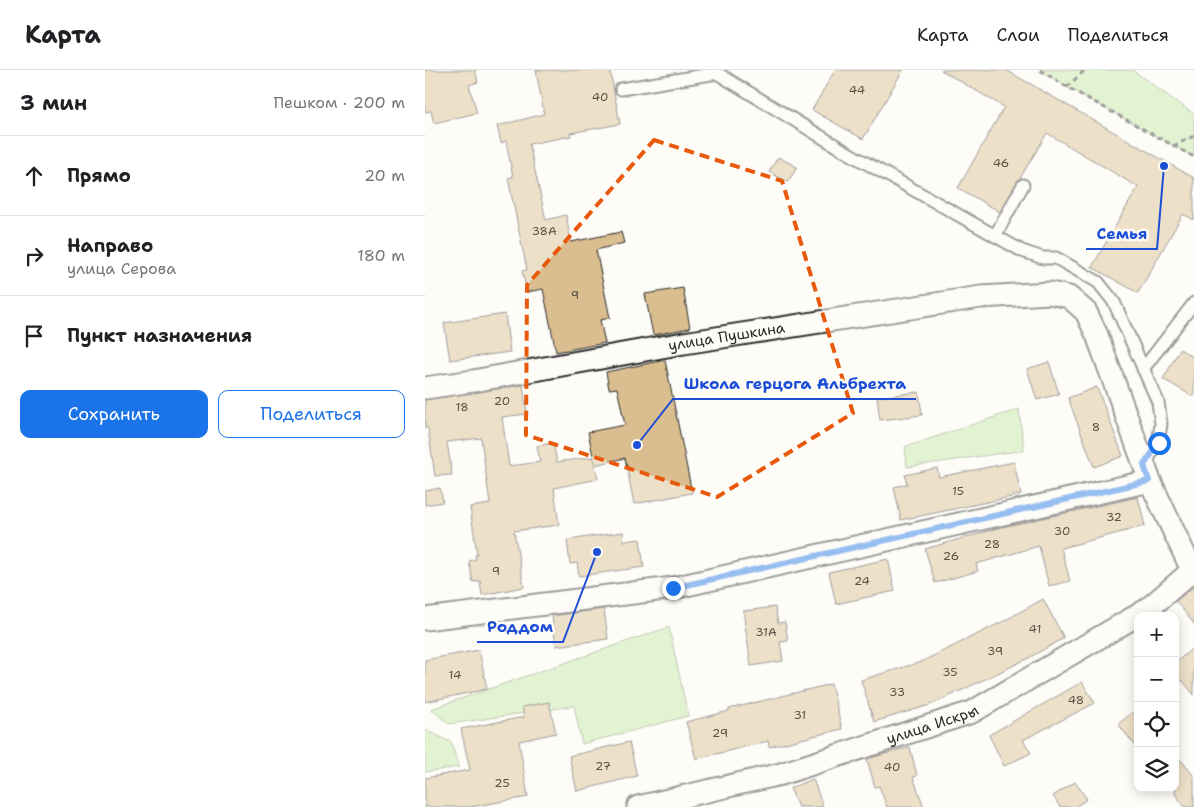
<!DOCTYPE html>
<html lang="ru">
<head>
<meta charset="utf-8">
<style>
	:root { --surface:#fff; --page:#f2f2f2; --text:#202124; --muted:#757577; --line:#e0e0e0; --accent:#1a73e8 }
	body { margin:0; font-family:"Shantell Sans",sans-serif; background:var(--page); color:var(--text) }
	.controls { position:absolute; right:15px; bottom:15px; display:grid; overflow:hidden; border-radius:10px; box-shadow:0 2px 12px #0003 }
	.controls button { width:45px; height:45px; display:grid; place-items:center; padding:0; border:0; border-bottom:1px solid var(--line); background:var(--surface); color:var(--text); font:25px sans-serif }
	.stop { position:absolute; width:15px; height:15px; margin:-11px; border:4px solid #1a73e8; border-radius:50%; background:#fff }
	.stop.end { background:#1a73e8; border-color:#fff; box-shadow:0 1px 5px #0008 }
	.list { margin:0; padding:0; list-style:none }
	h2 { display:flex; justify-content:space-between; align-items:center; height:65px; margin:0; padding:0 20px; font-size:21px }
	h2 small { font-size:16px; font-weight:400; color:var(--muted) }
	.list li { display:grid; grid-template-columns:32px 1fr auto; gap:15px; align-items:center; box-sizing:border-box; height:80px; padding:0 20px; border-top:1px solid var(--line) }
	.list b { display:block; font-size:19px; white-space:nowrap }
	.list p { margin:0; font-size:16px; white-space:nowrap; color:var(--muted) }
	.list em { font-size:16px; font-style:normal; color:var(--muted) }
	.actions { display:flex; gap:10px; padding:15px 20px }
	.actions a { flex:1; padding:11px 0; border:1px solid var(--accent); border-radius:10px; text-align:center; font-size:18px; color:var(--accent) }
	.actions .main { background:var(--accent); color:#fff }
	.icon { flex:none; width:28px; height:28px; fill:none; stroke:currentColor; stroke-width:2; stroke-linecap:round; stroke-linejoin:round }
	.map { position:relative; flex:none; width:769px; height:737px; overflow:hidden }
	header { display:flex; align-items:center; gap:30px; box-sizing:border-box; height:70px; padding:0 25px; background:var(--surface); border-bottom:1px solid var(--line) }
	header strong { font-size:24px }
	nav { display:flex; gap:28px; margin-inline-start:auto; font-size:18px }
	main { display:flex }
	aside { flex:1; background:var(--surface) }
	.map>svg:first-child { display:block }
	.green { fill:#c2e8a3; stroke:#768a67 }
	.building { fill:#dabe8f; stroke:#2b2b2b }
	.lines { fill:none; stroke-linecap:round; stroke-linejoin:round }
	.service-casing { stroke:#2b2b2b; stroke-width:15 }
	.minor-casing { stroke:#2b2b2b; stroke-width:25 }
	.path { stroke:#2b2b2b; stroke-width:3; stroke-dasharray:5 4; stroke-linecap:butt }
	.service { stroke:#fdfcf7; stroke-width:11 }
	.minor { stroke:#fdfcf7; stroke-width:21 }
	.route { stroke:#1a73e8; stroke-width:6 }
	.marked { fill:none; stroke:#e8590c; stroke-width:4; stroke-dasharray:10 6; stroke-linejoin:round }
	.labels { text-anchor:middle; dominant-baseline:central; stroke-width:5; stroke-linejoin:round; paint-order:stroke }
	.number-label { font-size:12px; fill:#575044 }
	.street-label { font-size:15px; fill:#2b2b2b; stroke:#fdfcf7 }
	.leader { fill:none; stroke:#1d4ed8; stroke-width:2 }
	.callout-dot { fill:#1d4ed8; stroke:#fdfcf7; stroke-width:2 }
	.callout-label { font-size:16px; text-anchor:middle; font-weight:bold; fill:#1d4ed8; stroke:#fdfcf7; stroke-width:5; stroke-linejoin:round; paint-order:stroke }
</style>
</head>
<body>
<header>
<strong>Карта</strong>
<nav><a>Карта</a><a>Слои</a><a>Поделиться</a></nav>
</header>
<main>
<aside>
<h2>3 мин<small>Пешком · 200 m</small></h2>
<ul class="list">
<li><svg class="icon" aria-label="ahead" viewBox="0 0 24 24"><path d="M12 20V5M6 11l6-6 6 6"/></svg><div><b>Прямо</b></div><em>20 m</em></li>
<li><svg class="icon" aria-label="right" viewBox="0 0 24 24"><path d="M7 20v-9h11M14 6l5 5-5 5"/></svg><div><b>Направо</b><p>улица Серова</p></div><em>180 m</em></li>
<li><svg class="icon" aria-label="arrive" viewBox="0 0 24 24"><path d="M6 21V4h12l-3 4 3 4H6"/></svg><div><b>Пункт назначения</b></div></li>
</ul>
<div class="actions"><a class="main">Сохранить</a><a>Поделиться</a></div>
</aside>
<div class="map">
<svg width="769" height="737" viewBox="0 0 769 737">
	<rect width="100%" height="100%" fill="#fdfcf7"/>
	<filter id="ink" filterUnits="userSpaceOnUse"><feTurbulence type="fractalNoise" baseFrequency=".02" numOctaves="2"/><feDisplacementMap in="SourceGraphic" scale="10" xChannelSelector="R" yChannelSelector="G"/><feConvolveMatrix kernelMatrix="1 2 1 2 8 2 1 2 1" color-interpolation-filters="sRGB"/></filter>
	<g filter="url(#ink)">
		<!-- green -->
		<g class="green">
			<polygon points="615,0 707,0 769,44 769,87 642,17"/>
			<polygon points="594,339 599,380 482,397 480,377"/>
			<polygon points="244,557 263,646 157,674 149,636 24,654 6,639"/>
			<polygon points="0,660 26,672 34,697 0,702"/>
		</g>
		<!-- building -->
		<g class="building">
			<polygon points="0,0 50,0 53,12 44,15 52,43 9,53 6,41 0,42"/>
			<polygon points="111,0 185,0 195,54 145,63 146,66 104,74 121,150 141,145 146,172 196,162 199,173 171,180 185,248 175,250 180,273 131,282 118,219 102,222 97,201 102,200 83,108 88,107 81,71 76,73 72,56 119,44"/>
			<polygon points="410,0 478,0 438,69 387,40"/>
			<polygon points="516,0 581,0 769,108 769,150 758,144 713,223 667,197 713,117 622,63 575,142 533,118 579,37"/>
			<polygon points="353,87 372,97 363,112 344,102"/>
			<polygon points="258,218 265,258 228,265 220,224"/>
			<polygon points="80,244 85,282 25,290 19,253"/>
			<polygon points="755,279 769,288 769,327 738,309"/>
			<polygon points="240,290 267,423 209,434 200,388 170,395 163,362 200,355 192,318 184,319 181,302"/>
			<polygon points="624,292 634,324 612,330 602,299"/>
			<polygon points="98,315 102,344 77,347 84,396 115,392 112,376 128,373 132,392 168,387 173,409 129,418 134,455 89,461 99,517 57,525 55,511 48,512 44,491 51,489 50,485 52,484 45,437 65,434 56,368 22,372 27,405 10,406 3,358 0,358 0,330"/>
			<polygon points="672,317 698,386 669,397 643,328"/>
			<polygon points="494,322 497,345 455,350 452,327"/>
			<polygon points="589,392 596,425 476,450 469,417 482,414 480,405 512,398 514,407"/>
			<polygon points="15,418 18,432 0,435 0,421"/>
			<polygon points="713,427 720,456 636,478 645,511 624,516 614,476 551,494 553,501 510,513 500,479 573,458"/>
			<polygon points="198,462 199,471 215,469 219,497 154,506 152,493 145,494 142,470"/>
			<polygon points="463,489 470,521 411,534 404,502"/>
			<polygon points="769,516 769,554 751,531"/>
			<polygon points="618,529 639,568 602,589 508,634 449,652 436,610 496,592 581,550"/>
			<polygon points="350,537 353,553 360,552 363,571 355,572 358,591 326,596 318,541"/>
			<polygon points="179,539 183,569 131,576 127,546"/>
			<polygon points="769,577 769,625 757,610 750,615 750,593"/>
			<polygon points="54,580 62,619 0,632 0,590"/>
			<polygon points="657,612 670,633 598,670 606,683 579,696 564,665"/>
			<polygon points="406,614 417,659 344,677 343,671 271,689 261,652 304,641 304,639"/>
			<polygon points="124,632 131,663 94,671 103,727 45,737 0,737 0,708 45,700 36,659 99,647 97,637"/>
			<polygon points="713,638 713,679 693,654"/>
			<polygon points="204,672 212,706 152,721 144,686"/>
			<polygon points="485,677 492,706 488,707 499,737 462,737 454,716 450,717 442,689"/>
			<polygon points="750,683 769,706 769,737 760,737 750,724"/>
			<polygon points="388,709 398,737 373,737 365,718"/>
			<polygon points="650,712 662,729 650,737 635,737 628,726"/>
		</g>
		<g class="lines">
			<!-- service casing -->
			<g class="service-casing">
				<g id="service">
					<polyline points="196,19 292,3 418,80 597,181 618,188 631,188 673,212 689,232 733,332 736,354 733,373 719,395"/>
					<polyline points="570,166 598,115"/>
					<polyline points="718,299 769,233"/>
				</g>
			</g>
			<!-- minor casing -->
			<g class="minor-casing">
				<g id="minor">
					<path id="s1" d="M 0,318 L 48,311 L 259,273 L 556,227 L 625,223 L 644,227 L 661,242 L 672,265 L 725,411"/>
					<polyline points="0,549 248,518 725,411 767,500"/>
					<path id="s2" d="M 213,737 L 356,704 L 547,642 L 723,539 L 769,499"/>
				</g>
			</g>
			<!-- path -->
			<g class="path">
				<polyline points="615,0 642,17 769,87"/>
				<polyline points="642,17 660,0"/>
				<polyline points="748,76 769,66"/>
			</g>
			<!-- service -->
			<use href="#service" class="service"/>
			<!-- minor -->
			<use href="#minor" class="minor"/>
		</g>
	</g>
	<g class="lines" filter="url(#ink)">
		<!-- route -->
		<polyline class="route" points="248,518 724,411 719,395 734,373"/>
	</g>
	<!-- marked area -->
	<path d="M0 0H769V737H0ZM 229,70 L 357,111 L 428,343 L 292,427 L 101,365 L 102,215 Z" fill="#fdfcf7" fill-opacity=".55" fill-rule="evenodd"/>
	<path class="marked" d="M 229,70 L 357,111 L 428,343 L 292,427 L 101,365 L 102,215 Z"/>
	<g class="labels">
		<!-- number labels -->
		<g class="number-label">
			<text x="432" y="20">44</text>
			<text x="175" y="27">40</text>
			<text x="576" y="93">46</text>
			<text x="119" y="161">38А</text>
			<text x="150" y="225">9</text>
			<text x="77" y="331">20</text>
			<text x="37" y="337">18</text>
			<text x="671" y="357">8</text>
			<text x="533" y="421">15</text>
			<text x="689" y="447">32</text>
			<text x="637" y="461">30</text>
			<text x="567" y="474">28</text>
			<text x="526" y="486">26</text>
			<text x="71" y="501">9</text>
			<text x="437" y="511">24</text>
			<text x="610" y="559">41</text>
			<text x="341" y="562">31А</text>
			<text x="570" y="581">39</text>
			<text x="525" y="602">35</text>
			<text x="30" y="605">14</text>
			<text x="472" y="622">33</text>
			<text x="651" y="630">48</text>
			<text x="375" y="645">31</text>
			<text x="295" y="663">29</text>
			<text x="178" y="696">27</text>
			<text x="467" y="697">40</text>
			<text x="77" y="713">25</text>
		</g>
		<!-- street labels -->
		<g class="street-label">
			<text stroke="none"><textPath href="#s1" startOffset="306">улица Пушкина</textPath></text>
			<text stroke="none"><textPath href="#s2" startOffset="306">улица Искры</textPath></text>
		</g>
	</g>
	<!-- callouts -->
	<path class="leader" d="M739 96L732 179H661M212 375L248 329H491M172 482L138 572H52"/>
	<g class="callout-dot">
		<circle cx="739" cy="96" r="5"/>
		<circle cx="212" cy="375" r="5"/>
		<circle cx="172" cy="482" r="5"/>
	</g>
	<g class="callout-label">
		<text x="697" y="169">Семья</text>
		<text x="370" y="319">Школа герцога Альбрехта</text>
		<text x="95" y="562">Роддом</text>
	</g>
</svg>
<div class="controls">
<button>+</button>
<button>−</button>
<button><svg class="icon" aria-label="locate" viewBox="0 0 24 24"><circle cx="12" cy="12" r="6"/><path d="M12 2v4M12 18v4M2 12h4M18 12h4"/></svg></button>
<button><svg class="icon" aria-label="layers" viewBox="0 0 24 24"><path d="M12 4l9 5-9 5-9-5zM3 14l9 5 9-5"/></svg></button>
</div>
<div class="stop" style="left:734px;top:373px"></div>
<div class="stop end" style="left:248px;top:518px"></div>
</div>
</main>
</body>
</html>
